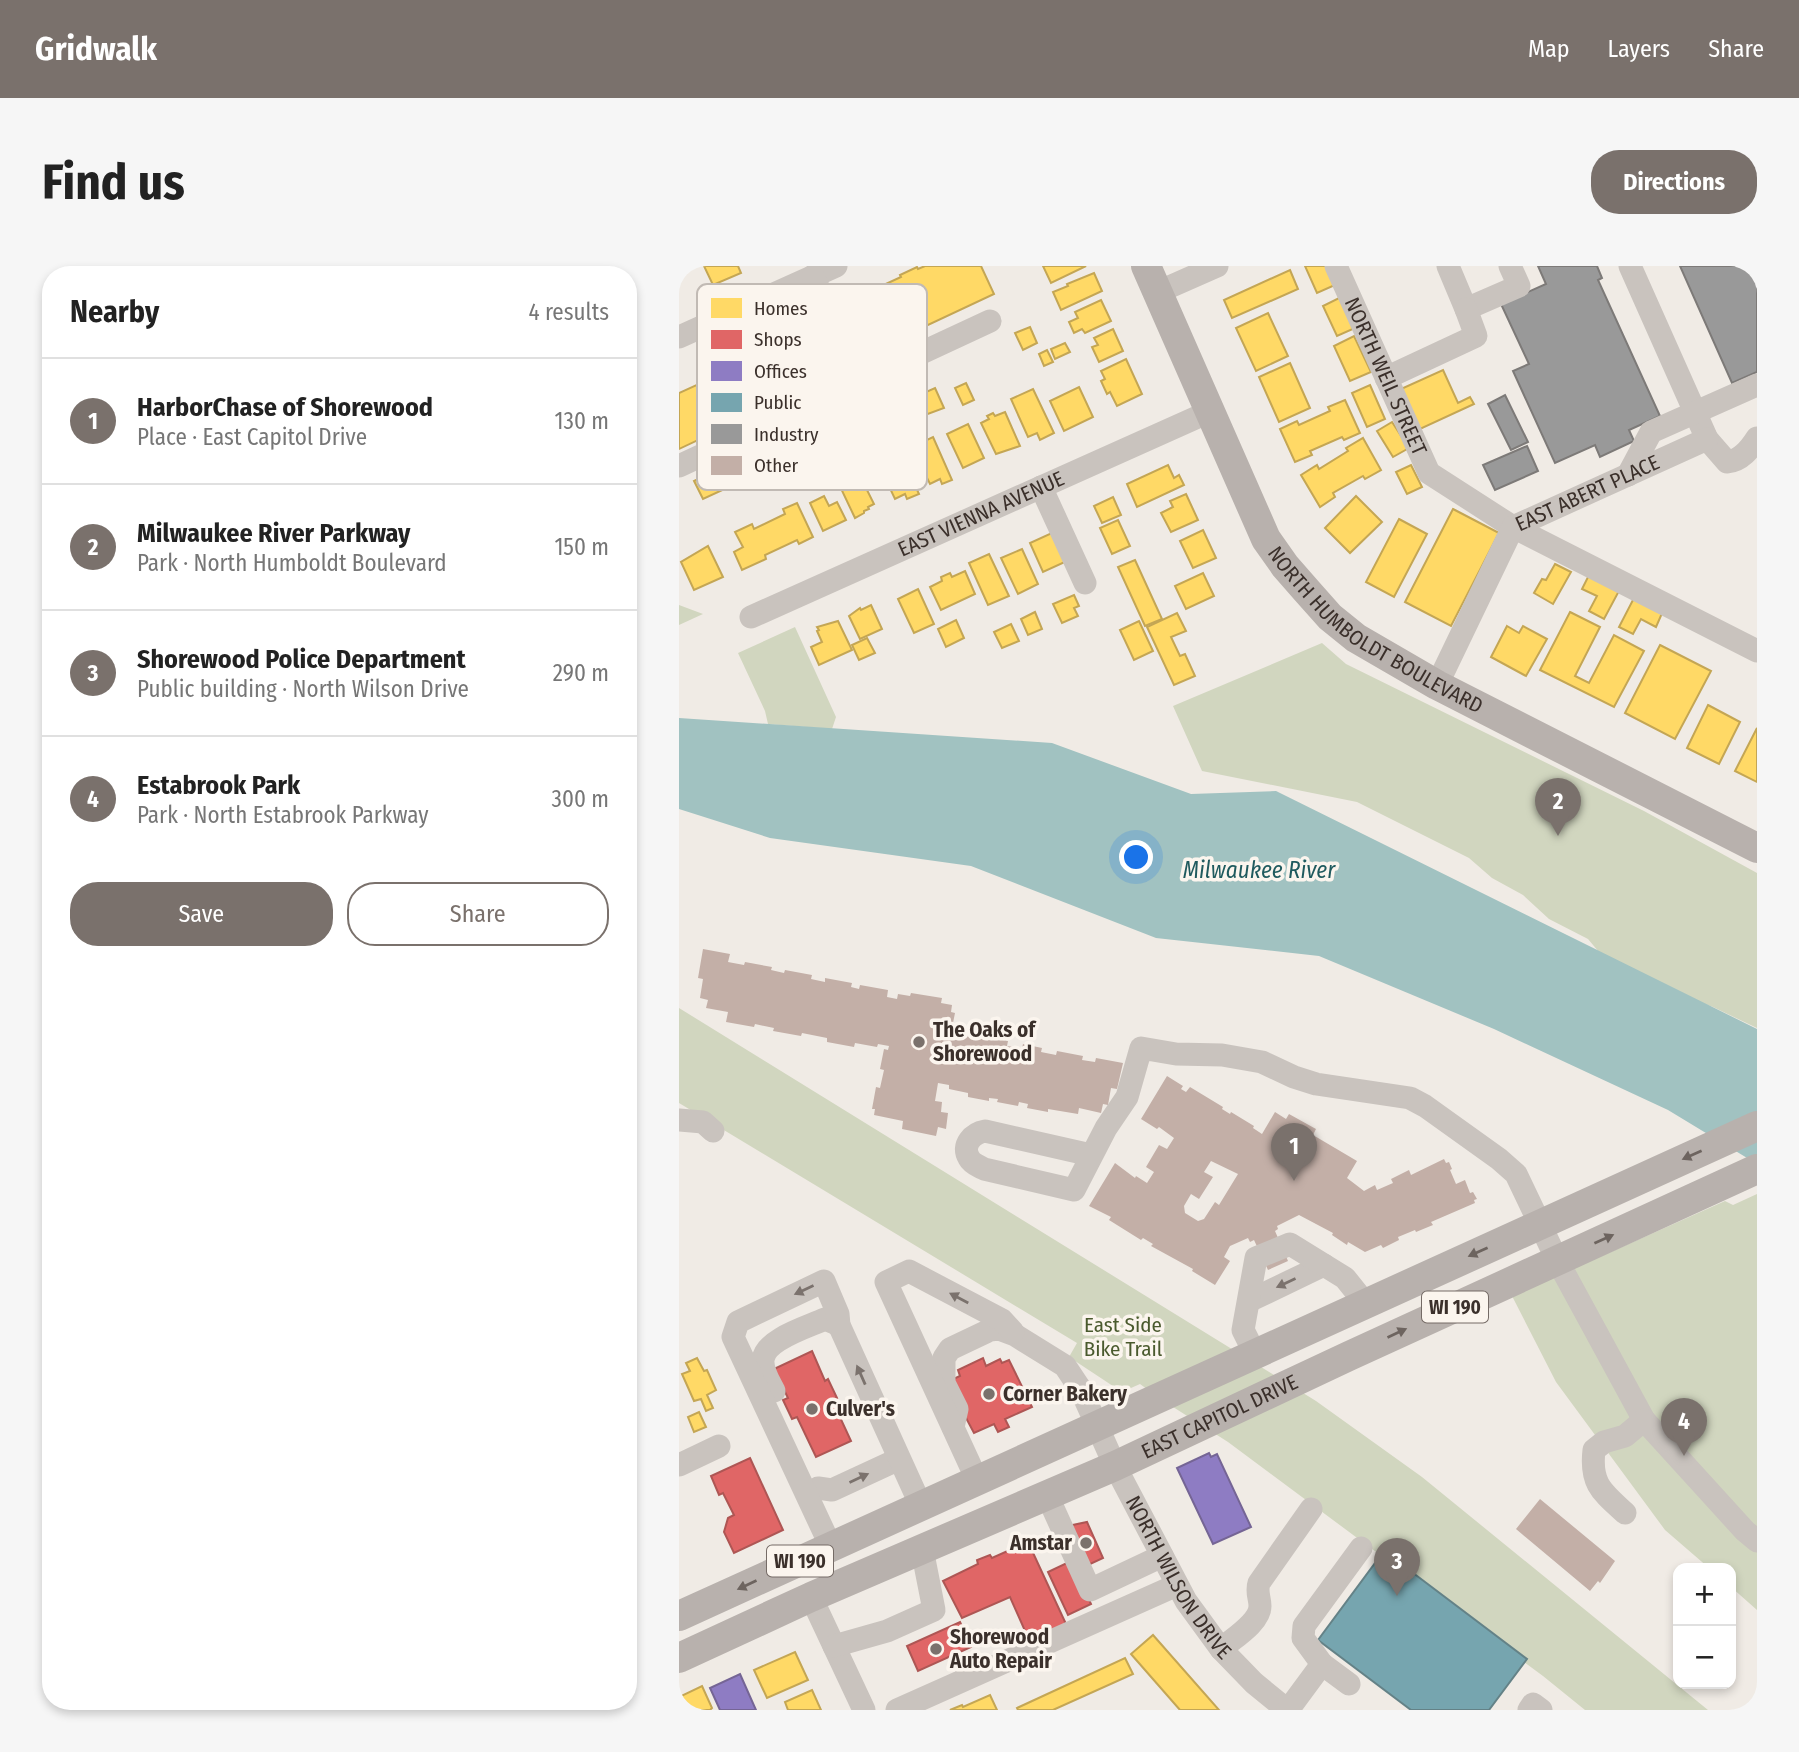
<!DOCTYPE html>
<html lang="en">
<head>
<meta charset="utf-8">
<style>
	:root { --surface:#fff; --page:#f6f6f6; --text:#222; --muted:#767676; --line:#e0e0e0; --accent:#7a716c }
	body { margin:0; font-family:"Fira Sans Condensed",sans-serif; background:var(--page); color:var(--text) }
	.controls { position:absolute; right:21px; bottom:21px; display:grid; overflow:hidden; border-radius:14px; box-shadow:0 4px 10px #0003 }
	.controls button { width:63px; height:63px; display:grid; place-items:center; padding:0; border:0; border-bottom:2px solid var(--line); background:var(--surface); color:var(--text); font:35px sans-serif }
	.you { position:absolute; left:458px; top:592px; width:24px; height:24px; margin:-18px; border:5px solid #fff; border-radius:50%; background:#1a73e8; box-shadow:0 0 0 10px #1a73e833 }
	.badge { display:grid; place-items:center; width:46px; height:46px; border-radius:50%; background:var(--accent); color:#fff; font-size:23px; font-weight:700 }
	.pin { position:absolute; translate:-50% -58px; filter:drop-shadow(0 2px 4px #0008) }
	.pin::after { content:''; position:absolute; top:37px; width:24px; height:21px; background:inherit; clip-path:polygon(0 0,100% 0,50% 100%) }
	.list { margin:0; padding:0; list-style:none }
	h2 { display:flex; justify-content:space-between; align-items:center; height:91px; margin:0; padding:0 28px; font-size:30px }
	h2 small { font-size:23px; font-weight:400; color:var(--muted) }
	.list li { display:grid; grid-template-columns:46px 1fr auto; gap:21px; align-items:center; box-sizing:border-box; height:126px; padding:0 28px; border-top:2px solid var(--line) }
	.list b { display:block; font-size:26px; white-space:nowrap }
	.list p { margin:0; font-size:23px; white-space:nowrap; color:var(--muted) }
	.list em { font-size:23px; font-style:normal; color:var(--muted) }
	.actions { display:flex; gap:14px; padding:21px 28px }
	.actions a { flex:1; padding:16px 0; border:2px solid var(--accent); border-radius:28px; text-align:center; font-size:24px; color:var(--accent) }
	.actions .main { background:var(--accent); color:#fff }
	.map { position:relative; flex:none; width:1078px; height:1444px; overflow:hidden; border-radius:28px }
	header { display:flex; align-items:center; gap:42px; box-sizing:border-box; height:98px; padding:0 35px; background:var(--accent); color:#fff }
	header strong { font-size:33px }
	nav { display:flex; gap:38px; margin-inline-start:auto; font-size:24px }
	.intro { display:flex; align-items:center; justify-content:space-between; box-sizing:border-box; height:168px; padding:0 42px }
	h1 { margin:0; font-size:49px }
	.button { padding:18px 32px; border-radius:28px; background:var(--accent); color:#fff; font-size:24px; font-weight:700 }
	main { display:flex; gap:42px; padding:0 42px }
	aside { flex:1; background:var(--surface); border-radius:28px; box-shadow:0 4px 10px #0003 }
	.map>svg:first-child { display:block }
	.green { fill:#d1d6bf }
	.water { fill:#a1c2c1 }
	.homes { fill:#ffd966; stroke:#c4a654; stroke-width:2 }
	.shops { fill:#e06666; stroke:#ae5654; stroke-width:2 }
	.offices { fill:#8e7cc3; stroke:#756595; stroke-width:2 }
	.public { fill:#76a5af; stroke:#648287; stroke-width:2 }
	.industry { fill:#999; stroke:#7d7a78; stroke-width:2 }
	.building { fill:#c3afa7; fill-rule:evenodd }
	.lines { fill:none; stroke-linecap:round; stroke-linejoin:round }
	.minor { stroke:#c9c3be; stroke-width:23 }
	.major { stroke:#b8b1ad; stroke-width:30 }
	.oneway { fill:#6d645f }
	.oneway2 { fill:#7b726d }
	.poi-dot { fill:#7a716c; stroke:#fbf5ee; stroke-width:2.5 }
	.labels { text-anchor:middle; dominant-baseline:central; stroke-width:7; stroke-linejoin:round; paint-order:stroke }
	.shield { fill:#fbf5ee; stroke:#756b66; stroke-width:2 }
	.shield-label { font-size:19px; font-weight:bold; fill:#3b302b }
	.street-label { font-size:21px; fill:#3b302b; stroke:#fbf5ee }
	.poi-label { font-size:21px; font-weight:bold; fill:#3b302b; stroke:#fbf5ee; text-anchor:start }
	.park-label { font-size:21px; fill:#4a5a2e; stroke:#fbf5ee }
	.water-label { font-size:23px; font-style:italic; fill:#1f5a5e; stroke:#fbf5ee }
	.key { fill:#fbf5ee; stroke:#c1bab4; stroke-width:2 }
	.key-label { font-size:19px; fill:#3b302b }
</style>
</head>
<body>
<header>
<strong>Gridwalk</strong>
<nav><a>Map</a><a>Layers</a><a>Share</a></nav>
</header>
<div class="intro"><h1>Find us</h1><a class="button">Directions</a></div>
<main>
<aside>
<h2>Nearby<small>4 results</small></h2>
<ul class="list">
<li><span class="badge">1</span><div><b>HarborChase of Shorewood</b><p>Place · East Capitol Drive</p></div><em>130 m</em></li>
<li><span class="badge">2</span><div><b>Milwaukee River Parkway</b><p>Park · North Humboldt Boulevard</p></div><em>150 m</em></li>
<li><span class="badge">3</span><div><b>Shorewood Police Department</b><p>Public building · North Wilson Drive</p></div><em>290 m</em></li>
<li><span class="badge">4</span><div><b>Estabrook Park</b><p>Park · North Estabrook Parkway</p></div><em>300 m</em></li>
</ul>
<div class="actions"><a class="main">Save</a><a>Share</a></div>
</aside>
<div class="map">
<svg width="1078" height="1444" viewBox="0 0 1078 1444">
	<rect width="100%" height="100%" fill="#f0ebe5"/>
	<!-- green -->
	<g class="green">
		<polygon points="0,339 24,348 0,359"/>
		<polygon points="116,361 157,451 153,463 89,458 86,445 59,387"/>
		<polygon points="643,377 667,398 965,545 1078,607 1078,762 1034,741 935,704 909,673 870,653 844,629 813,612 790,592 678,536 523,505 494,440"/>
		<polygon points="0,742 637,1135 743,1211 1029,1444 906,1444 864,1410 549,1176 480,1132 461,1118 443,1126 390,1091 398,1077 0,837"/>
		<polygon points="1078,928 1078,1344 1052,1321 1052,1302 1030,1302 986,1264 877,1116 833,1030 1046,935 1054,939"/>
	</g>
	<!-- water -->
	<polygon class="water" points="0,452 373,477 512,528 597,525 1078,763 1078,898 989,844 815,763 640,690 477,672 292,600 91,572 0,543"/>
	<!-- homes -->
	<g class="homes">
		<polygon points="25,0 59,0 62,7 34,19"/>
		<polygon points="246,0 302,0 315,28 183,90 159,40 222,11 221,9 238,1 239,3"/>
		<polygon points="364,0 407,0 372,17"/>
		<polygon points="626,0 647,0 656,19 638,27"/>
		<polygon points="611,4 619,23 553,52 545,34"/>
		<polygon points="415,7 423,25 382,44 374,26 389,20 388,18"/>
		<polygon points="662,31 676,62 658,70 644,40"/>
		<polygon points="422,34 432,55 406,67 403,63 395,67 390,56 399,52 396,46"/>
		<polygon points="589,47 609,90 577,105 557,62"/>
		<polygon points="147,60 167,104 0,183 0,127"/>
		<polygon points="351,61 358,77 344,84 336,67"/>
		<polygon points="434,63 444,85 420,96 413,81 419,79 415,72"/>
		<polygon points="675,70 692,106 671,115 655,80"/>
		<polygon points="386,77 391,86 376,93 372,83"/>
		<polygon points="368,84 374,96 365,100 360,88"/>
		<polygon points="447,93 463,128 438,140 431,126 428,128 422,115 426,113 422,105"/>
		<polygon points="611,97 631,142 600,156 580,111"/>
		<polygon points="764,104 779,137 791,131 795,138 741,163 722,123"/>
		<polygon points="287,117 295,134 284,139 276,122"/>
		<polygon points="691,119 706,153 688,161 673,127"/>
		<polygon points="400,121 414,151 385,165 371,135"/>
		<polygon points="256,122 265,142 246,149 238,130"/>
		<polygon points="354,123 375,167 361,174 358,167 349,171 332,133"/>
		<polygon points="666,134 681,167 665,174 663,171 631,185 633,189 616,196 601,163 618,155 620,159 651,145 649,141"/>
		<polygon points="326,146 341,180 317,188 302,157 310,153 308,150 314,147 316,150"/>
		<polygon points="713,156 730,182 714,191 698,165"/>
		<polygon points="289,158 305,192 284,202 268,168"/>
		<polygon points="254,171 273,214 263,218 261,213 251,218 233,181"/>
		<polygon points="684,172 702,204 686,213 684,210 654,227 656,231 641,241 622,209 638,199 640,203 669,185 667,182"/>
		<polygon points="220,185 240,228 228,233 226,228 216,233 198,195"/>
		<polygon points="55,196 63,215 24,233 15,215"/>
		<polygon points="183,198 189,211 183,214 195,238 189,241 190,243 185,245 185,247 176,252 157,212"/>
		<polygon points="489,199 495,212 500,209 505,219 458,241 448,218"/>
		<polygon points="732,199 743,221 728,228 717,206"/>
		<polygon points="507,228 519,254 492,266 482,247 494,241 491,235"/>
		<polygon points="145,230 150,240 158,236 167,254 144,265 131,237"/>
		<polygon points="677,230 703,256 671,287 646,262"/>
		<polygon points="434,231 442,249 423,257 415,240"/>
		<polygon points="118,237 134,271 120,278 118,274 86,289 87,293 63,304 55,286 64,281 56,266 73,258 75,263 106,248 104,243"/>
		<polygon points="774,243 820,267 772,360 726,336"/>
		<polygon points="720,253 748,268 715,331 687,316"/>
		<polygon points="439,254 451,280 433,288 421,262"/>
		<polygon points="524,264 537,292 514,302 501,275"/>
		<polygon points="375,266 388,295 364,306 351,277"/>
		<polygon points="29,280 44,311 15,324 2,296"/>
		<polygon points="343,283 359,318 339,328 322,292"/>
		<polygon points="310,288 330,330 309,339 290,297"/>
		<polygon points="456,294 483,353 466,360 439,301"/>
		<polygon points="876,298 892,306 874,338 855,327 863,313 867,314"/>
		<polygon points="286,305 296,328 262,344 251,321 263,315 262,311 271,307 273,311"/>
		<polygon points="524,307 535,330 507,343 496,320"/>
		<polygon points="911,307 941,323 925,353 910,345 918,330 903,323"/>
		<polygon points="239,323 255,358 235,367 219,333"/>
		<polygon points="395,329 400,340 395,342 399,350 383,357 374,338"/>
		<polygon points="956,330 984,345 977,361 962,353 954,368 940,361"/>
		<polygon points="192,339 203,363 181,373 170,350 181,342 182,344"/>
		<polygon points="356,346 363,363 349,369 342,353"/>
		<polygon points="891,346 921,361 896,410 910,417 935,369 965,385 935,441 861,404"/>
		<polygon points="498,347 507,365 492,371 501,390 506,388 516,410 495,419 468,361"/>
		<polygon points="277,354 285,372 267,381 259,363"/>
		<polygon points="159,355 173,384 140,399 132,381 143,376 138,365 140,364 138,361"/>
		<polygon points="460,355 474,385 455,394 441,364"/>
		<polygon points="332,358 340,375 323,382 315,366"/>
		<polygon points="828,360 840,367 844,360 868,373 847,410 812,391"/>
		<polygon points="188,372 196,387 180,394 173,379"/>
		<polygon points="981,379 1032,405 996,473 946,447"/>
		<polygon points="1029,439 1061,456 1040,498 1008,482"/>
		<polygon points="1078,462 1078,516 1056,505"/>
		<polygon points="18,1092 25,1105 28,1104 37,1124 28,1129 34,1142 27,1145 22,1133 15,1135 3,1108 11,1105 7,1097"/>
		<polygon points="20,1146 27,1161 15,1166 9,1151"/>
		<polygon points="474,1369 540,1444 501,1444 452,1388"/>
		<polygon points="116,1386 129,1414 88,1432 75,1404"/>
		<polygon points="446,1392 454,1408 374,1444 339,1444 338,1442"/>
		<polygon points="23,1420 33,1442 31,1444 0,1444 0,1431"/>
		<polygon points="133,1424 142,1444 109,1444 106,1436"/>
		<polygon points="311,1429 318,1444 271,1444 283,1439 284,1441"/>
	</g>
	<!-- shops -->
	<g class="shops">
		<polygon points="133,1085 146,1115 149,1113 158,1132 153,1134 172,1175 137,1191 118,1151 113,1153 104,1134 109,1132 95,1103"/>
		<polygon points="304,1092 307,1100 321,1093 323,1097 330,1094 353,1141 326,1153 330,1161 319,1166 315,1158 295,1167 268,1116 281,1110 279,1104"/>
		<polygon points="71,1192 104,1264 55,1287 45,1266 49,1252 55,1249 44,1227 40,1229 32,1210"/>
		<polygon points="408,1256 424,1292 407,1300 389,1260"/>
		<polygon points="349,1276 387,1358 350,1374 331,1331 283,1352 264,1315 299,1298 298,1294 311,1289 313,1292"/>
		<polygon points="392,1295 412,1338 389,1349 369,1306"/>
		<polygon points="281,1356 292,1381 239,1405 228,1380"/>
	</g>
	<!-- offices -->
	<g class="offices">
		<polygon points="530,1187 532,1191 538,1188 572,1261 534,1278 498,1202"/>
		<polygon points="61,1408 77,1444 41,1444 31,1422"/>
	</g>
	<!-- public -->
	<polygon class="public" points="705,1285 848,1393 810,1444 732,1444 639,1374"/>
	<!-- industry -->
	<g class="industry">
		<polygon points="859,0 918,0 923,12 919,14 981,150 950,164 955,175 921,191 916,179 876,197 834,105 850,98 822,38 867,18"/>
		<polygon points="1001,0 1078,0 1078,106 1053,117"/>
		<polygon points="826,129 849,176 832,184 809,138"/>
		<polygon points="848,180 859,205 816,224 804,199"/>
	</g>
	<!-- building -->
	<g class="building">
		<polygon points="24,683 51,688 49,696 65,699 66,696 93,701 92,704 105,707 106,704 133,709 132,713 146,716 146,712 173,717 172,721 180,723 181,719 209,724 208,731 218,733 219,728 231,730 232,727 263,732 262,737 273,739 272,746 276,747 272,767 268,767 267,771 280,773 281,769 302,773 302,770 329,775 328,780 343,782 344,778 363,782 362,786 377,789 378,785 404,790 403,794 416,796 417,792 444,797 438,823 432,822 429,839 424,838 422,847 400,842 399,848 369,843 369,846 348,842 349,838 340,836 339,840 318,836 319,833 310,832 310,835 289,831 289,827 270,823 270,819 259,817 256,835 263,836 262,846 269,847 267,863 259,861 257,870 223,863 224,855 195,849 196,843 193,843 197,821 201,822 205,804 201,803 205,783 209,784 210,780 199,778 198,781 176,777 175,781 148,776 148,772 123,767 122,770 94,765 95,762 76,758 75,761 47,756 49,746 27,742 29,734 21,732 24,713 19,712"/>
		<path d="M 488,810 L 504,820 L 502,823 L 507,826 L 511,821 L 544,841 L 543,843 L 551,848 L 552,846 L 575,860 L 574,862 L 583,868 L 596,846 L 607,853 L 610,848 L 637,863 L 634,869 L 678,895 L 668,912 L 685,925 L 696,919 L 698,924 L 714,917 L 712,913 L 730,904 L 732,909 L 765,893 L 767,897 L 770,896 L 773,903 L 771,904 L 777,918 L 786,914 L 791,927 L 794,926 L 798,933 L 795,934 L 796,937 L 752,956 L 754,959 L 737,966 L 736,964 L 719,971 L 720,974 L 704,982 L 702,979 L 686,986 L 669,976 L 668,979 L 653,969 L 654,967 L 620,949 L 598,960 L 599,963 L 596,965 L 609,995 L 589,1004 L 575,974 L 571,976 L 569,972 L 551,980 L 545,991 L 551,995 L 536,1019 L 513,1005 L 514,1003 L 472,980 L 474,978 L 464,972 L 462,974 L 430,954 L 432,951 L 410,940 L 436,897 L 456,912 L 457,910 L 468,917 L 475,906 L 467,901 L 480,879 L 488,883 L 495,872 L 480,861 L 478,863 L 462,853 ZM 532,895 L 559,908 L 540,939 L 536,936 L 525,953 L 519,955 L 506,947 L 505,940 L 512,928 L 520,933 L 534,911 L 525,906 Z"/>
		<polygon points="861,1233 936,1295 921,1317 919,1315 911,1325 837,1263"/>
	</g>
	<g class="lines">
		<!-- minor -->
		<g class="minor">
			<path id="s1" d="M 657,0 L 750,207 L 834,261 L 1078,385"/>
			<polyline points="769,0 787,43 840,20 831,0"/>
			<path d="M 951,0 L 1028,173 L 1048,196 C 1062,195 1071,183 1078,172"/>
			<polyline points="479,26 538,0"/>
			<polyline points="0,71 157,0"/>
			<polyline points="707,112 797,70 787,43"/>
			<polyline points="182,115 311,55"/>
			<polyline points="0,200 182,115 134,10"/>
			<polyline points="949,209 972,166 1078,119"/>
			<polyline points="362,221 406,317"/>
			<path id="s2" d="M 72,351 L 532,145"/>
			<path id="s3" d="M 758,419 L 834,261 L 1028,173"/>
			<polyline points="0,854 24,856 34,865"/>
			<path d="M 412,889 L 306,865 C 294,867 282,879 290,892 C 293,898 300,900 305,903 L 395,924 L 427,862 L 448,831 L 462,782 L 497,788 L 543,789 L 583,796 L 615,811 L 637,818 L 731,832 L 746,840 L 820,893 L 837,908 L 878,994 L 965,1154 L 1066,1265 L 1078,1275"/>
			<polyline points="570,1035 645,999"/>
			<polyline points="576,1088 564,1064 577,992 611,978 666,1012 686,1037"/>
			<path d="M 95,1125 C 90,1115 83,1105 84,1094 C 86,1073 129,1061 146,1053 L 160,1059"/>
			<path id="s4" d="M 274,1161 L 278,1143 L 265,1117 L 265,1092 L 271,1083 L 311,1064 L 320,1063 L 336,1069 L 386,1100 L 402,1124 L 436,1200 L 507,1335 L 542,1383 L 575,1417 L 608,1444"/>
			<polyline points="0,1199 40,1180"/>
			<polyline points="298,1214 207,1016 230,1005 323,1054 334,1066"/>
			<polyline points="139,1222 153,1224 220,1193"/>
			<polyline points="368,1229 411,1324 483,1290"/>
			<path d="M 946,1247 C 923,1226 911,1218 915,1184 L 925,1176 L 946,1170 L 965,1154"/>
			<polyline points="152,1281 54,1071 59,1056 145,1015 159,1048 160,1059 242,1240"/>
			<polyline points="132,1331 185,1444"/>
			<polyline points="155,1380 208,1365 255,1344 243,1283"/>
			<path d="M 542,1383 C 553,1373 581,1357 581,1340 C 581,1332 577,1326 580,1317 L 632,1243"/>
			<polyline points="643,1398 670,1418"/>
			<polyline points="218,1444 498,1319"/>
			<polyline points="609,1444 643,1398 624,1372 625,1360 682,1282"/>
			<polyline points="850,1444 854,1438 862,1444"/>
		</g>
		<!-- major -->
		<g class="major">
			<path id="s5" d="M 467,0 L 587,273 L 606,300 L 627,324 L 651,351 L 677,372 L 758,419 L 1078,582"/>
			<polyline points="0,1350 1078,860"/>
			<path id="s6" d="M 0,1392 L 132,1331 L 436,1200 L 670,1090 L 1078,903"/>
		</g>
	</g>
	<!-- one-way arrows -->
	<defs><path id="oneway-solid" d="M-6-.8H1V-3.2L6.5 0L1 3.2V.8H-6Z" transform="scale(1.75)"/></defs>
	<g class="oneway">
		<use href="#oneway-solid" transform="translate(1013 889) rotate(156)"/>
		<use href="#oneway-solid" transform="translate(925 973) rotate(-24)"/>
		<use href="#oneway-solid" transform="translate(799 986) rotate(156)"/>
		<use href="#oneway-solid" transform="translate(718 1067) rotate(-25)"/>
		<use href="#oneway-solid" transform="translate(68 1319) rotate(155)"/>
	</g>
	<g class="oneway2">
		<use href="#oneway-solid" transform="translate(607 1017) rotate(155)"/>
		<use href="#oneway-solid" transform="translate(125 1024) rotate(155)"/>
		<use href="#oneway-solid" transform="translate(280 1032) rotate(-152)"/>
		<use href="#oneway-solid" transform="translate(182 1109) rotate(-114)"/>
		<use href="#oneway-solid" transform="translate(180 1212) rotate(-25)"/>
	</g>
	<!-- markers -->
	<g class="poi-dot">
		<circle cx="240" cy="776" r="7"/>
		<circle cx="310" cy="1128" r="7"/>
		<circle cx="133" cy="1143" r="7"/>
		<circle cx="407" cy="1277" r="7"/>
		<circle cx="257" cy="1383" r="7"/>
	</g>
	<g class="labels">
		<!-- shield labels -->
		<g class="shield">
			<rect x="743" y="1025.5" width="66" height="31" rx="5"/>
			<rect x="88" y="1279.5" width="66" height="31" rx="5"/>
		</g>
		<g class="shield-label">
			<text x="776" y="1041">WI 190</text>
			<text x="121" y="1295">WI 190</text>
		</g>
		<!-- street labels -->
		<g class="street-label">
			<text stroke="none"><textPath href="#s1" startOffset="121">NORTH WEIL STREET</textPath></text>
			<text stroke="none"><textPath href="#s3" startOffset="257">EAST ABERT PLACE</textPath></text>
			<text stroke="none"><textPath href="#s2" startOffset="252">EAST VIENNA AVENUE</textPath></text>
			<text stroke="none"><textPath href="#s5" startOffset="443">NORTH HUMBOLDT BOULEVARD</textPath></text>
			<text stroke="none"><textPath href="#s6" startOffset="592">EAST CAPITOL DRIVE</textPath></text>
			<text stroke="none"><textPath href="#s4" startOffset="453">NORTH WILSON DRIVE</textPath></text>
		</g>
		<!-- poi labels -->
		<g class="poi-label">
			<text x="254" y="764">The Oaks of<tspan x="254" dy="24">Shorewood</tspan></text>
			<text x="324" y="1128">Corner Bakery</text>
			<text x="147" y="1143">Culver's</text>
			<text x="393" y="1277" text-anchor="end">Amstar</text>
			<text x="271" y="1371">Shorewood<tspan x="271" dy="24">Auto Repair</tspan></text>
		</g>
		<!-- park labels -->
		<g class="park-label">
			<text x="444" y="1059">East Side<tspan x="444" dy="24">Bike Trail</tspan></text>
		</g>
		<!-- water labels -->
		<g class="water-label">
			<text x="580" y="604">Milwaukee River</text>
		</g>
	</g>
	<!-- legend -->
	<rect x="18" y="18" width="230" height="206" rx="10" class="key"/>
	<rect x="32" y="32" width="31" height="20" fill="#ffd966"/>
	<rect x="32" y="64" width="31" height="19" fill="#e06666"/>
	<rect x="32" y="95" width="31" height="20" fill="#8e7cc3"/>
	<rect x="32" y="127" width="31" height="19" fill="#76a5af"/>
	<rect x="32" y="158" width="31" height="20" fill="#999"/>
	<rect x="32" y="190" width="31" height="19" fill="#c3afa7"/>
	<g class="key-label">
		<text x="75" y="49">Homes</text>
		<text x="75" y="80">Shops</text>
		<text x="75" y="112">Offices</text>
		<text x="75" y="143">Public</text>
		<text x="75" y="175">Industry</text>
		<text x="75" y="206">Other</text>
	</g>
</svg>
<div class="controls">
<button>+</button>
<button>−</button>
</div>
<div class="you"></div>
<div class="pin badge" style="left:615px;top:915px">1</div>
<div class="pin badge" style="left:879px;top:570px">2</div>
<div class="pin badge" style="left:718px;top:1330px">3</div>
<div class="pin badge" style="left:1005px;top:1190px">4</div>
</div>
</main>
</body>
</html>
